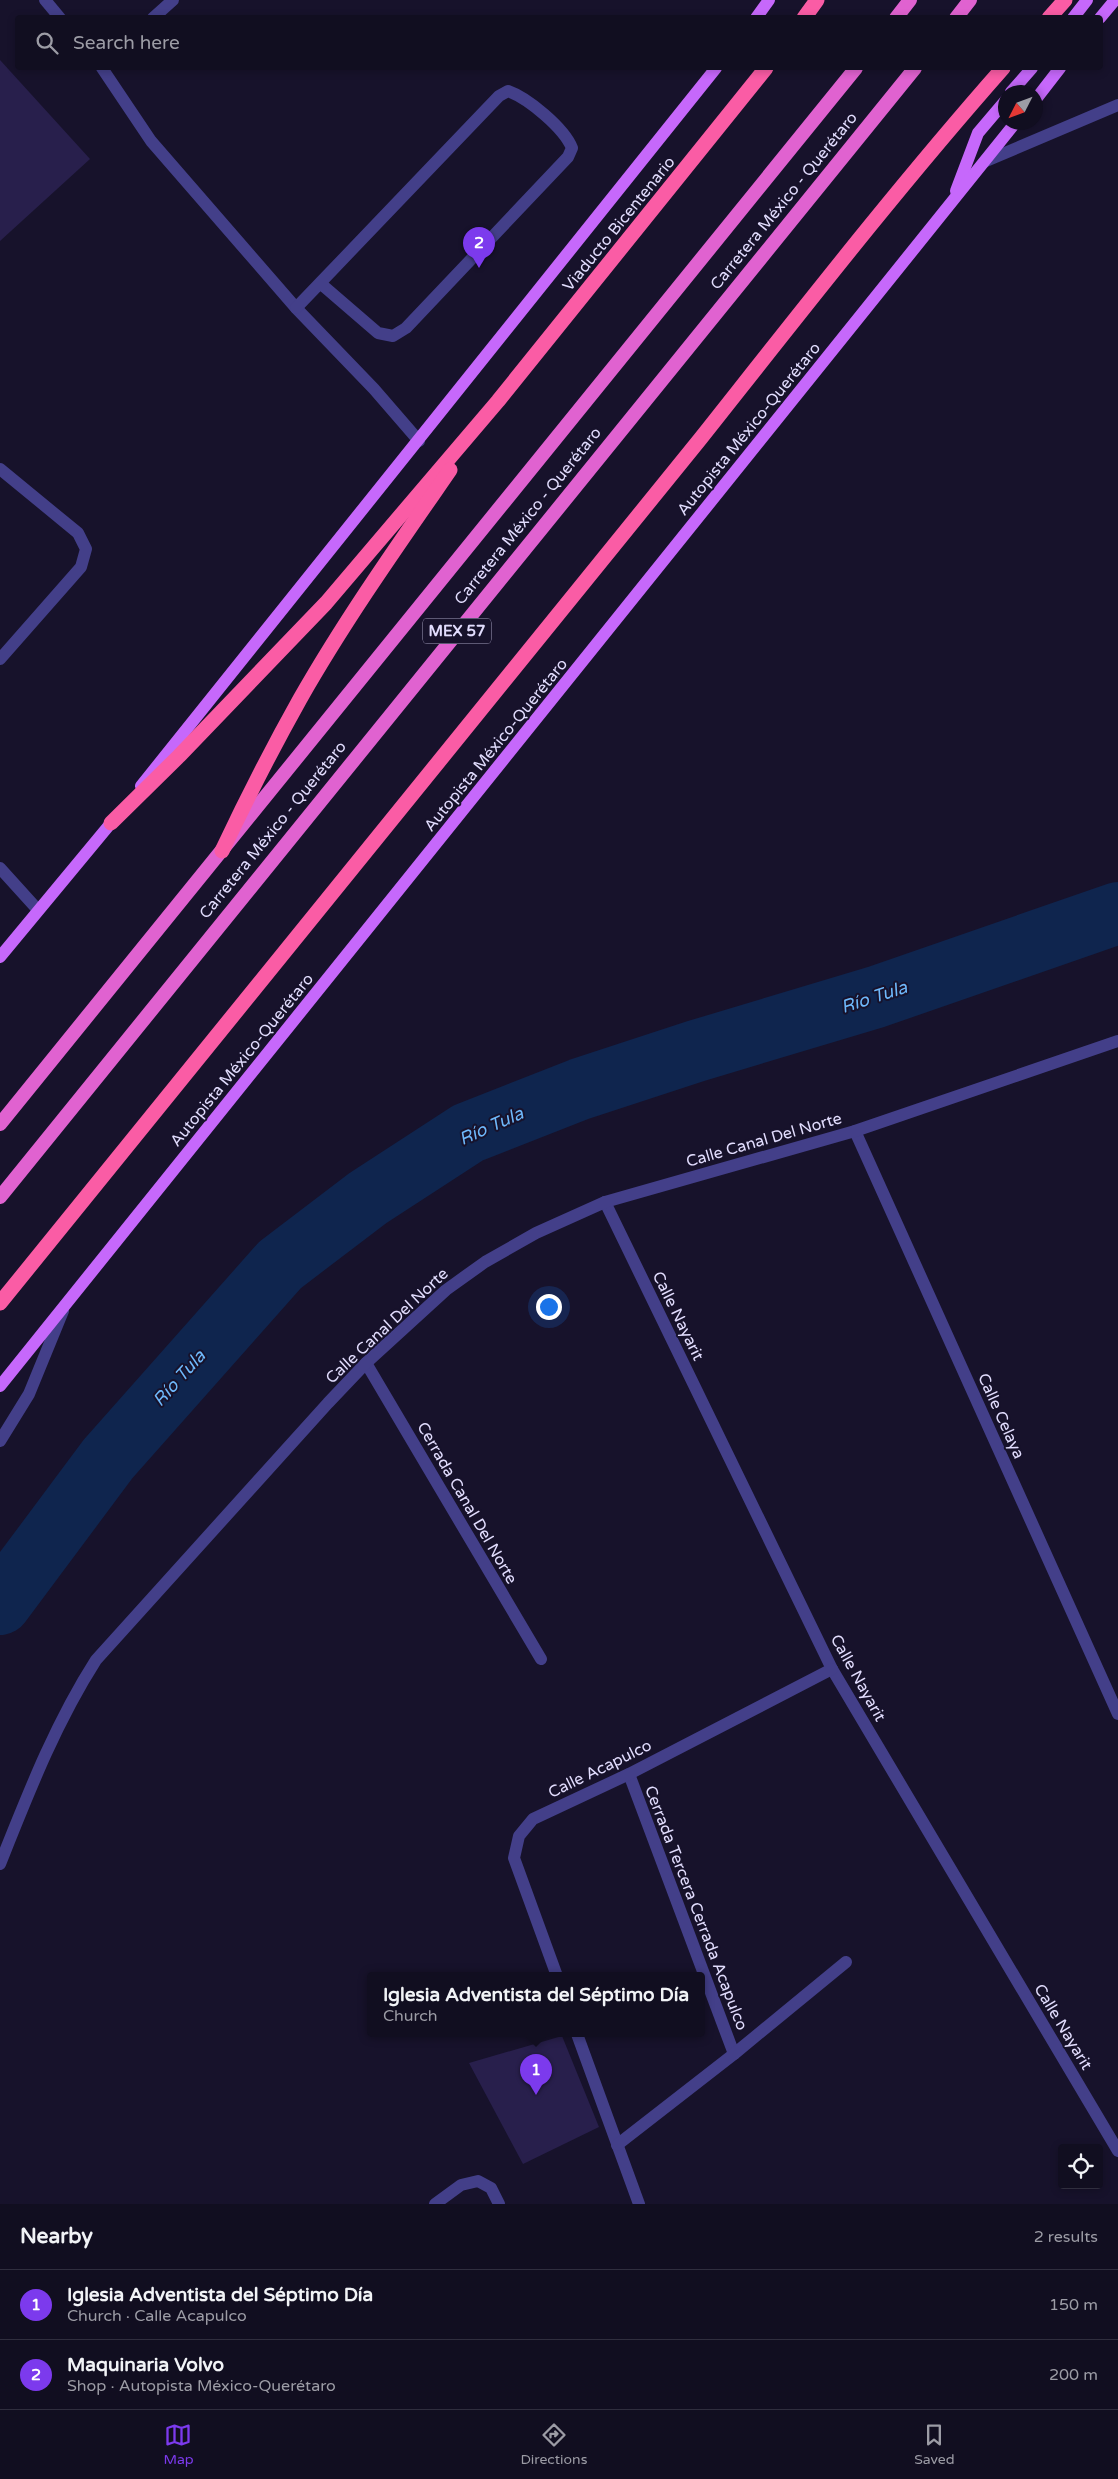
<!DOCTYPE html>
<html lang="en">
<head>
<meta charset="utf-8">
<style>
	:root { --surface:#110e20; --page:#1e1c2d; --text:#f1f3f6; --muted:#9c9ca5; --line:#302e3e; --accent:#7c3aed }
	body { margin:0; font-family:"Varela Round",sans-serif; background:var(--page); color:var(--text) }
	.controls { position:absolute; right:15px; bottom:15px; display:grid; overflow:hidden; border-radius:5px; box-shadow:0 2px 8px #0003 }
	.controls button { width:45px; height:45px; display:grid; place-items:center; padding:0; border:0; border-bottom:1px solid var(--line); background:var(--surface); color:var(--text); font:25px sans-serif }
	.compass { position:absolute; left:998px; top:85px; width:45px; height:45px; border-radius:50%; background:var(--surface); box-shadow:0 2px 8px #0003; rotate:228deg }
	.you { position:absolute; left:548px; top:1306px; width:18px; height:18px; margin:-12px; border:4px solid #fff; border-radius:50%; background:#1a73e8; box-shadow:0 0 0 8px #1a73e833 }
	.badge { display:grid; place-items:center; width:32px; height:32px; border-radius:50%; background:var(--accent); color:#fff; font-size:16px; font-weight:700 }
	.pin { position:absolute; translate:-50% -41px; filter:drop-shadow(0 1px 2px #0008) }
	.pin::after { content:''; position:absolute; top:26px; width:18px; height:15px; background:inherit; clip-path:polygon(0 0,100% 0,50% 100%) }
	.popup { position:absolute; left:367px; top:1972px; width:338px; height:65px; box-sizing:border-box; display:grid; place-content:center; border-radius:5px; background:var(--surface); filter:drop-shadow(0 1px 4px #0005); font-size:16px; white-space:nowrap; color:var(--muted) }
	.popup b { font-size:19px; color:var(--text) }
	.popup::after { content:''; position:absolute; left:50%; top:100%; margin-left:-10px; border:10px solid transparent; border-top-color:var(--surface) }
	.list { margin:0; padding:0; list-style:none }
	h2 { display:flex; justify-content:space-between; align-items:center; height:65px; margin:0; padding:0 20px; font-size:21px }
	h2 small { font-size:16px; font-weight:400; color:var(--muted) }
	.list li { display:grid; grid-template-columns:32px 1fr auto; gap:15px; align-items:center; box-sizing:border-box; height:70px; padding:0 20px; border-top:1px solid var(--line) }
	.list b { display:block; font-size:19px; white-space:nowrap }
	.list p { margin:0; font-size:16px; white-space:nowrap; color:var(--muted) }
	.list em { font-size:16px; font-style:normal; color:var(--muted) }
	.icon { flex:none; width:28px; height:28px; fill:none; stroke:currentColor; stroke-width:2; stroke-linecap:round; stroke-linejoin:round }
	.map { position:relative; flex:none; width:1118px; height:2204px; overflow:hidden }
	.search { position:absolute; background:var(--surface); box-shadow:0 2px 8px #0003; left:15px; right:15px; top:15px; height:55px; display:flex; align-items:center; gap:12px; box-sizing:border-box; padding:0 18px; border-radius:5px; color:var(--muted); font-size:19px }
	.sheet { height:205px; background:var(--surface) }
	nav { display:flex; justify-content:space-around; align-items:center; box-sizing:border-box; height:70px; border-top:1px solid var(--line); background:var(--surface); font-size:14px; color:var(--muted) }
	nav a { display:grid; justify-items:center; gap:2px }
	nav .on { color:var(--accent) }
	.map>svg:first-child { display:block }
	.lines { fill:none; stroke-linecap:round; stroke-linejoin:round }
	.river { stroke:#0f254e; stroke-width:62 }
	.building { fill:#281f4c }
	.service { stroke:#433f89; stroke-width:12 }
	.minor { stroke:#433f89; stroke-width:12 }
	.primary { stroke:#c668fb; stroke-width:12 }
	.trunk { stroke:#e062d0; stroke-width:14 }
	.motorway { stroke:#fa5ca5; stroke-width:15 }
	.labels { text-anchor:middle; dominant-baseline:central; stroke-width:4; stroke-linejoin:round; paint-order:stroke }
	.shield { fill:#17122b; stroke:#a5a0bf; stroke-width:1 }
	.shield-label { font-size:15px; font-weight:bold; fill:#e2ddfe }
	.street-label { font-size:16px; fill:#e2ddfe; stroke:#17122b }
	.water-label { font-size:18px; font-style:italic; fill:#6eb8fb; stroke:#17122b }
</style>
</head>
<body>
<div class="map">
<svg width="1118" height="2204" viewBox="0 0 1118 2204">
	<rect width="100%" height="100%" fill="#17122b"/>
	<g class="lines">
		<!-- river -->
		<polyline class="river" points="0,1604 108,1459 280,1265 368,1198 468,1133 580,1089 696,1051 876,997 1118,913"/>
	</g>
	<!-- building -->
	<g class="building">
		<polygon points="0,60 90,159 0,241"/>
		<polygon points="562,2036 599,2127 523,2164 469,2063"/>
	</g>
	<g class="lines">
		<!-- service -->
		<g class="service">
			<polyline points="45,0 60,18"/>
			<polyline points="153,18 173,0"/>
			<polyline points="102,68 151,141 296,308 374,389 419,441"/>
			<polyline points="986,161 1118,105"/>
			<path d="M 296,308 L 320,283 L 499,96 L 508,91 C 528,98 564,128 572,148 L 568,157 L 406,328 L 393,336 L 378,333 L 320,283"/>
			<polyline points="0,469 78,533 86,549 81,567 0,659"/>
			<polyline points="0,868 38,910"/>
			<polyline points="435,2204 461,2185 478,2181 491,2188 499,2204"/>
		</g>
		<!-- minor -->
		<g class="minor">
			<polyline points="855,1131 1118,1714"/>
			<polyline points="605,1202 832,1669 1118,2151"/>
			<polyline points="366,1363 541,1659"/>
			<polyline points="0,1441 29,1394 63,1311"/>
			<polyline points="629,1774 734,2054"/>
			<path d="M 0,1864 C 28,1794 55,1724 96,1660 L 328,1403 L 366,1363 L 446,1290 L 485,1262 L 536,1233 L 605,1202 L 855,1131 L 1118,1041"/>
			<polyline points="557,1976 514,1858 519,1836 533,1819 629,1774 832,1669"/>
			<polyline points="577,2034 639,2204"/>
			<polyline points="617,2145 734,2054 846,1962"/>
		</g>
		<!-- primary -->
		<g class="primary">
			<polyline points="756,18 769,0"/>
			<polyline points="1073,18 1087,0"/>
			<polyline points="1100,18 1115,0"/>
			<polyline points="1011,92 1032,68"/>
			<polyline points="1036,99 1060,68"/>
			<polyline points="956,191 978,133 1006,100"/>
			<polyline points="141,786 716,68"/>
			<polyline points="0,957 116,817"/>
			<polyline points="0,1386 1016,122"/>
		</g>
		<!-- trunk -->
		<g class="trunk">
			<polyline points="896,18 910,0"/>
			<polyline points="956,18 970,0"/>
			<polyline points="0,1124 856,68"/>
			<polyline points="0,1197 915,68"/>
		</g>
		<!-- motorway -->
		<g class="motorway">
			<polyline points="804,18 817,0"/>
			<polyline points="1049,18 1065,0"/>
			<polyline points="111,823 179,756 326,603 498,401 766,68"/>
			<path d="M 222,851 C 246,800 272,749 300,699 C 345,620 398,545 450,470"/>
			<path d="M 0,1303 L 701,438 C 800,313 898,187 1003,68"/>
		</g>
	</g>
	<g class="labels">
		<!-- shield labels -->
		<rect class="shield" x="423" y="618.5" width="68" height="25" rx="4"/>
		<g class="shield-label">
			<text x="457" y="631">MEX 57</text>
		</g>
		<!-- street labels -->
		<g class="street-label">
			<text transform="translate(784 201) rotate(-51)">Carretera México - Querétaro</text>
			<text transform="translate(619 224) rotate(-51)">Viaducto Bicentenario</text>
			<text transform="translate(749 429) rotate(-51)">Autopista México-Querétaro</text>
			<text transform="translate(528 516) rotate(-51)">Carretera México - Querétaro</text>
			<text transform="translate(496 745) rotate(-51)">Autopista México-Querétaro</text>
			<text transform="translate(273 830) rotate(-51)">Carretera México - Querétaro</text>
			<text transform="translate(242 1060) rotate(-51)">Autopista México-Querétaro</text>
			<text transform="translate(764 1140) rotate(-16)">Calle Canal Del Norte</text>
			<text transform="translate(678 1316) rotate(64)">Calle Nayarit</text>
			<text transform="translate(387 1326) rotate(-43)">Calle Canal Del Norte</text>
			<text transform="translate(1001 1416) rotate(66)">Calle Celaya</text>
			<text transform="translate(467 1503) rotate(60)">Cerrada Canal Del Norte</text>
			<text transform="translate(858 1678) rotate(61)">Calle Nayarit</text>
			<text transform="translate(600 1769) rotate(-26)">Calle Acapulco</text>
			<text transform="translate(696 1908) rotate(69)">Cerrada Tercera Cerrada Acapulco</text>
			<text transform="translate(1063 2027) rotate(59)">Calle Nayarit</text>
		</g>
		<!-- water labels -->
		<g class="water-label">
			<text transform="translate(874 997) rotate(-18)">Río Tula</text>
			<text transform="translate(491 1126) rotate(-24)">Río Tula</text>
			<text transform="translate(179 1378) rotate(-48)">Río Tula</text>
		</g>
	</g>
</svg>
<div class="controls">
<button><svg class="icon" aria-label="locate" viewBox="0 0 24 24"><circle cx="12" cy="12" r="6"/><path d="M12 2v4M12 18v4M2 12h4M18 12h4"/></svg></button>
</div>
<svg class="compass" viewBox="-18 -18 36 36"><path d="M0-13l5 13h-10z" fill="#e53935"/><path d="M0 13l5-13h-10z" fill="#9c9ca5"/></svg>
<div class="you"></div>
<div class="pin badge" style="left:536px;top:2095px">1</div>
<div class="popup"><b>Iglesia Adventista del Séptimo Día</b>Church</div>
<div class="pin badge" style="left:479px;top:268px">2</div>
<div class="search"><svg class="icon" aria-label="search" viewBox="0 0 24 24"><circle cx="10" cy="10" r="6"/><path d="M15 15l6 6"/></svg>Search here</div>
</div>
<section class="sheet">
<h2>Nearby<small>2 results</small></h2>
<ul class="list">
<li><span class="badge">1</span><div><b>Iglesia Adventista del Séptimo Día</b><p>Church · Calle Acapulco</p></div><em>150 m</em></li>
<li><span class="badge">2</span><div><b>Maquinaria Volvo</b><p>Shop · Autopista México-Querétaro</p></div><em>200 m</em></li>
</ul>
</section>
<nav>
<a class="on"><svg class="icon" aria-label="map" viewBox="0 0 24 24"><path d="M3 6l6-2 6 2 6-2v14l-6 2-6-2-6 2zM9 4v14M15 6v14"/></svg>Map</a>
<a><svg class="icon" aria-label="directions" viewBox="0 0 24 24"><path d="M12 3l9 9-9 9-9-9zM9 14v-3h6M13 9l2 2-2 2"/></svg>Directions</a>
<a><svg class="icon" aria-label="saved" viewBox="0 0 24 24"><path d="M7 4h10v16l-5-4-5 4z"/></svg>Saved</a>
</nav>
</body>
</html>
